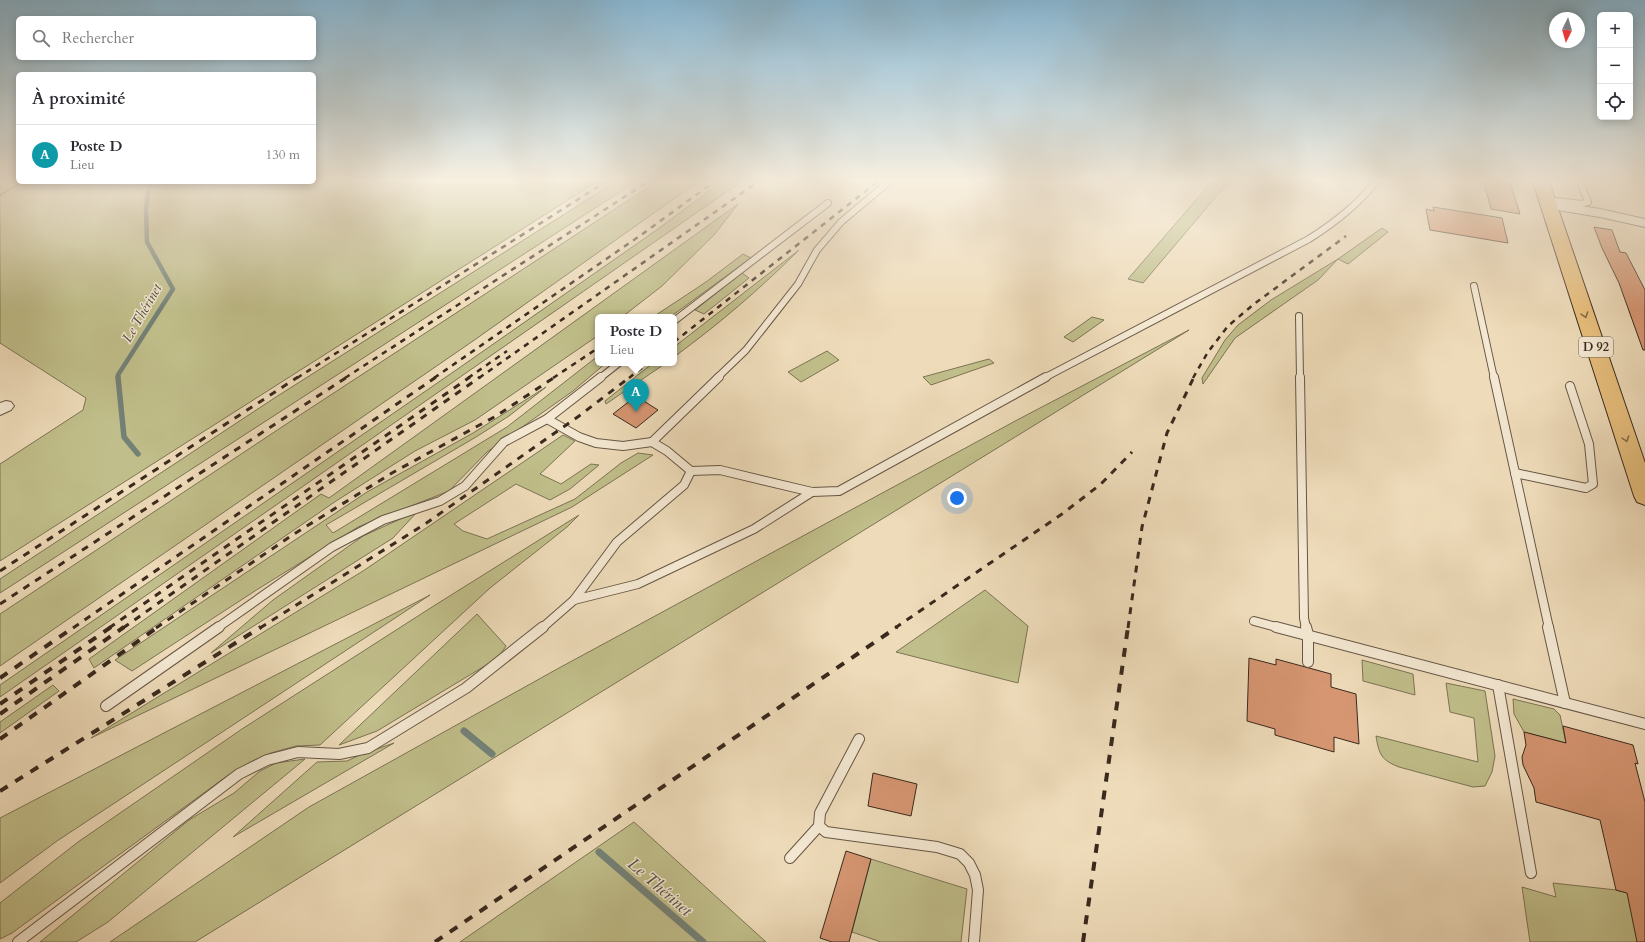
<!DOCTYPE html>
<html lang="fr">
<head>
<meta charset="utf-8">
<style>
	:root { --surface:#fff; --page:#f2f2f3; --text:#2b2b33; --muted:#7c7c81; --line:#e1e1e2; --accent:#db2777 }
	body { margin:0; font-family:Cardo,serif; background:var(--page); color:var(--text) }
	.controls { position:absolute; right:12px; top:12px; display:grid; overflow:hidden; border-radius:6px; box-shadow:0 2px 10px #0003 }
	.controls button { width:36px; height:36px; display:grid; place-items:center; padding:0; border:0; border-bottom:1px solid var(--line); background:var(--surface); color:var(--text); font:20px sans-serif }
	.compass { position:absolute; left:1549px; top:12px; width:36px; height:36px; border-radius:50%; background:var(--surface); box-shadow:0 2px 10px #0003; rotate:185deg }
	.you { position:absolute; left:957px; top:498px; width:14px; height:14px; margin:-10px; border:3px solid #fff; border-radius:50%; background:#1a73e8; box-shadow:0 0 0 6px #1a73e833 }
	.badge { display:grid; place-items:center; width:26px; height:26px; border-radius:50%; background:var(--accent); color:#fff; font-size:13px; font-weight:700 }
	.pin { position:absolute; translate:-50% -33px; filter:drop-shadow(0 1px 2px #0008) }
	.pin::after { content:''; position:absolute; top:21px; width:14px; height:12px; background:inherit; clip-path:polygon(0 0,100% 0,50% 100%) }
	.popup { position:absolute; left:595px; top:314px; width:82px; height:52px; box-sizing:border-box; display:grid; place-content:center; border-radius:6px; background:var(--surface); filter:drop-shadow(0 1px 3px #0005); font-size:13px; white-space:nowrap; color:var(--muted) }
	.popup b { font-size:15px; color:var(--text) }
	.popup::after { content:''; position:absolute; left:50%; top:100%; margin-left:-8px; border:8px solid transparent; border-top-color:var(--surface) }
	.list { margin:0; padding:0; list-style:none }
	h2 { display:flex; justify-content:space-between; align-items:center; height:52px; margin:0; padding:0 16px; font-size:17px }
	h2 small { font-size:13px; font-weight:400; color:var(--muted) }
	.list li { display:grid; grid-template-columns:26px 1fr auto; gap:12px; align-items:center; box-sizing:border-box; height:60px; padding:0 16px; border-top:1px solid var(--line) }
	.list b { display:block; font-size:15px; white-space:nowrap }
	.list p { margin:0; font-size:13px; white-space:nowrap; color:var(--muted) }
	.list em { font-size:13px; font-style:normal; color:var(--muted) }
	.icon { flex:none; width:22px; height:22px; fill:none; stroke:currentColor; stroke-width:2; stroke-linecap:round; stroke-linejoin:round }
	.map { position:relative; flex:none; width:1645px; height:942px; overflow:hidden }
	.search { position:absolute; background:var(--surface); box-shadow:0 2px 10px #0003; left:16px; top:16px; width:300px; height:44px; display:flex; align-items:center; gap:10px; box-sizing:border-box; padding:0 14px; border-radius:6px; color:var(--muted); font-size:15px }
	.panel { position:absolute; background:var(--surface); box-shadow:0 2px 10px #0003; left:16px; top:72px; width:300px; height:112px; border-radius:6px }
	.map>svg:first-child { display:block }
	.green { fill:#c0be8a; stroke:#7c7454 }
	.lines { fill:none; stroke-linecap:round; stroke-linejoin:round }
	.stream-far2 { stroke:#738177; stroke-width:4.5 }
	.stream-far1 { stroke:#738177; stroke-width:5.5 }
	.stream { stroke:#738177; stroke-width:7 }
	.building { fill:#d69672; stroke:#39291e }
	.lane-far2-casing { stroke:#665645; stroke-width:8 }
	.lane-far1-casing { stroke:#665645; stroke-width:10 }
	.lane-casing { stroke:#665645; stroke-width:12 }
	.street-casing { stroke:#665645; stroke-width:2 }
	.primary-casing { stroke:#39291e; stroke-width:2 }
	.path { stroke:#39291e; stroke-width:2; stroke-dasharray:2.5 1.5; stroke-linecap:butt }
	.lane-far2 { stroke:#f4e8d2; stroke-width:6 }
	.lane-far1 { stroke:#f4e8d2; stroke-width:8 }
	.lane { stroke:#f4e8d2; stroke-width:10 }
	.street { fill:#f4e8d2; fill-rule:evenodd }
	.primary { fill:#e7be7c; fill-rule:evenodd }
	.rail-far2 { stroke:#39291e; stroke-width:2.5; stroke-dasharray:5.5 5.5; stroke-linecap:butt }
	.rail-far1 { stroke:#39291e; stroke-width:3; stroke-dasharray:7 7; stroke-linecap:butt }
	.rail { stroke:#39291e; stroke-width:4; stroke-dasharray:9 9; stroke-linecap:butt }
	.oneway { stroke:#876c48 }
	.labels { text-anchor:middle; dominant-baseline:central; stroke-width:3; stroke-linejoin:round; paint-order:stroke }
	.shield { fill:#f4e8d2; stroke:#716254; stroke-width:1 }
	.shield-label { font-size:12px; font-weight:bold; fill:#39291e }
	.water-label { font-size:14px; font-style:italic; fill:#514e43; stroke:#f4e8d2 }
	.near-water-label { font-size:17px; font-style:italic; fill:#514e43; stroke:#f4e8d2 }
</style>
</head>
<body>
<div class="map">
<svg width="1645" height="942" viewBox="0 0 1645 942">
	<rect width="100%" height="100%" fill="#eedbb9"/>
	<filter id="stains"><feTurbulence type="fractalNoise" baseFrequency=".005" numOctaves="4"/><feColorMatrix values="0 0 0 0 .2 0 0 0 0 .09 0 0 0 0 .02 0 0 0 .5 -.17"/></filter>
	<radialGradient id="worn" r=".72"><stop offset=".6" stop-color="#630" stop-opacity="0"/><stop offset="1" stop-color="#630" stop-opacity=".3"/></radialGradient>
	<!-- green -->
	<g class="green">
		<polygon points="4,179 18,179 18,182 314,182 314,179 579,179 570,185 580,179 601,179 0,561 0,464 83,410 86,398 0,343 0,181"/>
		<polygon points="620,179 640,179 0,593 0,579 276,397"/>
		<polygon points="661,179 702,179 473,341 0,666 0,614 297,417"/>
		<polygon points="725,179 745,179 0,697 0,685 459,368 658,229"/>
		<polygon points="1214,179 1231,179 1143,283 1128,279"/>
		<polygon points="738,204 714,235 662,286 622,317 598,317 598,336 596,337 475,420 415,451 336,501 94,668 89,659 321,494 329,498"/>
		<polygon points="1382,228 1388,232 1348,264 1338,259 1318,280 1235,338 1203,384 1202,378 1225,340 1238,325 1271,300 1338,259"/>
		<path d="M 799,250 C 760,289 719,324 674,357 L 674,347 Z"/>
		<polygon points="743,254 751,258 670,317 653,317 706,282"/>
		<polygon points="742,273 749,278 704,314 695,310"/>
		<polygon points="1092,317 1104,320 1073,342 1064,337"/>
		<polygon points="1189,330 195,942 110,942 309,807 559,668 1019,419"/>
		<polygon points="827,351 839,360 801,382 788,372"/>
		<polygon points="598,356 598,363 606,363 573,391 487,452 449,491 358,527 258,589 132,671 115,660 367,492 473,433 546,387 509,416 476,437 326,525 333,533 507,427"/>
		<polygon points="989,359 994,363 931,385 923,377"/>
		<polygon points="653,363 666,363 606,404 605,401"/>
		<polygon points="563,435 575,441 540,474 561,484 591,464 599,465 570,489 550,500 516,484 454,524 463,531 487,539 575,499 621,463 638,453 653,455 572,507 91,738 363,571"/>
		<polygon points="418,511 393,538 211,653 273,600 363,536"/>
		<polygon points="579,515 567,527 490,588 320,745 296,746 271,753 227,776 12,933 0,939 0,903 78,842 242,729 432,607"/>
		<polygon points="985,590 1028,626 1018,683 896,652"/>
		<polygon points="430,595 57,841 0,883 0,818"/>
		<polygon points="477,614 506,646 498,658 377,731 339,745"/>
		<polygon points="1362,660 1413,674 1415,695 1363,681"/>
		<path d="M 1446,683 L 1485,691 L 1495,756 L 1492,772 L 1485,786 L 1473,787 L 1399,767 C 1381,760 1379,754 1376,736 L 1478,762 L 1474,718 L 1450,712 Z"/>
		<polygon points="53,685 59,691 0,733 0,722"/>
		<polygon points="1513,699 1554,709 1560,715 1566,743 1524,732 1514,714"/>
		<polygon points="394,743 233,837 317,762 347,761 362,754"/>
		<polygon points="305,759 108,922 76,942 40,942 189,820 234,793 260,771 276,763"/>
		<polygon points="634,822 766,942 460,942"/>
		<polygon points="871,859 967,889 961,942 881,942 852,932"/>
		<polygon points="1553,883 1616,890 1645,898 1645,942 1530,942 1522,887 1556,897"/>
	</g>
	<g class="lines">
		<!-- stream-far2 -->
		<polyline class="stream-far2" points="118,378 118,375 173,289 147,242 146,208 150,182"/>
		<!-- stream-far1 -->
		<polyline class="stream-far1" points="118,377 124,437 138,454"/>
		<!-- stream -->
		<g class="stream">
			<polyline points="464,731 492,754"/>
			<polyline points="599,852 703,942"/>
		</g>
	</g>
	<!-- building -->
	<g class="building">
		<polygon points="1483,179 1509,179 1520,214 1491,209"/>
		<polygon points="1433,207 1502,218 1508,243 1430,230 1426,209 1434,211"/>
		<polygon points="1594,227 1612,230 1620,252 1626,253 1645,290 1645,350 1643,350 1619,283 1602,248"/>
		<polygon points="636,396 658,410 636,428 613,414"/>
		<polygon points="1249,658 1276,665 1276,659 1331,674 1331,687 1356,694 1359,744 1334,737 1334,752 1275,735 1275,729 1247,721"/>
		<polygon points="1563,726 1633,745 1638,764 1635,763 1645,802 1645,942 1637,942 1627,893 1616,890 1600,820 1536,802 1534,788 1523,765 1522,757 1526,745 1524,732 1566,743"/>
		<polygon points="873,773 917,784 911,816 868,806"/>
		<polygon points="846,851 871,859 849,942 832,942 820,938"/>
	</g>
	<g class="lines">
		<!-- lane-far2 casing -->
		<g class="lane-far2-casing">
			<g id="lane-far2">
				<polyline points="1547,200 1582,204 1588,202 1579,179"/>
				<polyline points="1474,286 1494,378"/>
				<polyline points="1299,316 1300,378"/>
				<polyline points="674,321 828,203"/>
				<polyline points="600,378 619,363"/>
				<polyline points="717,378 746,350 798,284 817,250 841,222 892,179"/>
				<path d="M 1044,378 L 1309,239 C 1336,222 1359,204 1378,179"/>
			</g>
		</g>
		<!-- lane-far1 casing -->
		<g class="lane-far1-casing">
			<g id="lane-far1">
				<polyline points="601,377 547,419 579,437 596,443 623,446 652,442 719,377"/>
				<polyline points="1300,377 1304,618 1306,628"/>
				<polyline points="1494,377 1549,628"/>
				<polyline points="652,442 667,451 691,471 720,470 812,492 839,491 1046,377"/>
				<polyline points="1515,473 1586,488 1593,484 1589,444 1570,386"/>
				<polyline points="574,600 617,542 684,485 691,471"/>
				<polyline points="1254,621 1280,628"/>
				<polyline points="217,628 332,547 383,520 440,501 465,486 504,442 547,419"/>
				<polyline points="542,628 574,600 638,584 754,529 812,492"/>
			</g>
		</g>
		<!-- lane casing -->
		<g class="lane-casing">
			<g id="lane">
				<polyline points="1276,627 1645,724"/>
				<polyline points="1306,627 1308,635 1308,662"/>
				<polyline points="1548,627 1565,703"/>
				<polyline points="1498,685 1531,873"/>
				<polyline points="106,706 219,627"/>
				<polyline points="859,739 820,813 819,826 826,832 937,847 960,854 969,863 975,875 978,890 974,942"/>
				<polyline points="790,858 819,826"/>
				<polyline points="18,942 239,774 267,760 298,752 339,754 368,748 466,688 543,627"/>
			</g>
		</g>
		<!-- street casing -->
		<g class="street-casing">
			<g id="street">
				<polygon points="1549,201 1600,209 1645,219 1645,227 1600,217 1545,208 1543,205 1545,202"/>
				<polygon points="6,401 11,402 14,406 11,410 0,415 0,403"/>
			</g>
		</g>
		<!-- primary casing -->
		<g class="primary-casing">
			<polygon id="primary" points="1532,179 1548,179 1645,463 1645,505 1637,502 1634,496"/>
		</g>
		<!-- path -->
		<polyline class="path" points="0,195 23,182"/>
		<!-- lane-far2 -->
		<use href="#lane-far2" class="lane-far2"/>
		<!-- lane-far1 -->
		<use href="#lane-far1" class="lane-far1"/>
		<!-- lane -->
		<use href="#lane" class="lane"/>
		<!-- street -->
		<use href="#street" class="street"/>
		<!-- primary -->
		<use href="#primary" class="primary"/>
		<!-- rail-far2 -->
		<g class="rail-far2">
			<polyline points="674,342 881,179"/>
			<polyline points="297,378 610,179"/>
			<polyline points="345,378 652,179"/>
			<polyline points="434,378 641,235 718,179"/>
			<polyline points="468,378 507,351"/>
			<polyline points="479,378 762,179"/>
			<polyline points="553,378 598,348"/>
			<polyline points="629,378 648,363"/>
			<polyline points="1193,378 1208,352 1228,326 1254,304 1346,236"/>
		</g>
		<!-- rail-far1 -->
		<g class="rail-far1">
			<polyline points="0,571 298,377"/>
			<polyline points="0,604 347,377"/>
			<polyline points="73,628 436,377"/>
			<polyline points="109,628 470,377"/>
			<polyline points="123,628 480,377"/>
			<polyline points="156,628 294,534 392,473 496,416 555,377"/>
			<polyline points="260,628 425,524 579,416 630,377"/>
			<polyline points="895,628 1062,514 1101,484 1132,452"/>
			<polyline points="1128,628 1142,527 1167,433 1194,377"/>
		</g>
		<!-- rail -->
		<g class="rail">
			<polyline points="0,678 74,627"/>
			<polyline points="0,704 111,627"/>
			<polyline points="0,714 124,627"/>
			<polyline points="0,739 158,627"/>
			<polyline points="0,791 261,627"/>
			<polyline points="435,942 897,627"/>
			<polyline points="1083,942 1128,627"/>
		</g>
	</g>
	<!-- one-way arrows -->
	<defs><path id="oneway-chevron" d="M-2-3.5L2.5 0L-2 3.5" fill="none" stroke-width="1.6" stroke-linecap="round" stroke-linejoin="round"/></defs>
	<g class="oneway">
		<use href="#oneway-chevron" transform="translate(1585 315) rotate(72)"/>
		<use href="#oneway-chevron" transform="translate(1626 439) rotate(72)"/>
	</g>
	<!-- sky -->
	<linearGradient id="sky" x2="0" y2="1"><stop stop-color="#88b7d3"/><stop offset="0.58" stop-color="#f7efe0"/><stop offset="1" stop-color="#f7efe0" stop-opacity="0"/></linearGradient>
	<rect width="1645" height="311" fill="url(#sky)"/>
	<g class="labels">
		<!-- shield labels -->
		<rect class="shield" x="1579" y="337" width="34" height="20" rx="3"/>
		<g class="shield-label">
			<text x="1596" y="347">D 92</text>
		</g>
		<!-- water labels -->
		<g class="water-label">
			<text transform="translate(142 313) rotate(-60)">Le Thérinet</text>
		</g>
		<!-- near-water labels -->
		<g class="near-water-label">
			<text transform="translate(660 887) rotate(41)">Le Thérinet</text>
		</g>
	</g>
	<rect width="100%" height="100%" filter="url(#stains)"/>
	<rect width="100%" height="100%" fill="url(#worn)"/>
</svg>
<div class="controls">
<button>+</button>
<button>−</button>
<button><svg class="icon" aria-label="locate" viewBox="0 0 24 24"><circle cx="12" cy="12" r="6"/><path d="M12 2v4M12 18v4M2 12h4M18 12h4"/></svg></button>
</div>
<svg class="compass" viewBox="-18 -18 36 36"><path d="M0-13l5 13h-10z" fill="#e53935"/><path d="M0 13l5-13h-10z" fill="#7c7c81"/></svg>
<div class="you"></div>
<div class="pin badge" style="left:636px;top:412px;background:#0f9aa8">A</div>
<div class="popup"><b>Poste D</b>Lieu</div>
<div class="search"><svg class="icon" aria-label="search" viewBox="0 0 24 24"><circle cx="10" cy="10" r="6"/><path d="M15 15l6 6"/></svg>Rechercher</div>
<section class="panel">
<h2>À proximité<small></small></h2>
<ul class="list">
<li><span class="badge" style="background:#0f9aa8">A</span><div><b>Poste D</b><p>Lieu</p></div><em>130 m</em></li>
</ul>
</section>
</div>
</body>
</html>
